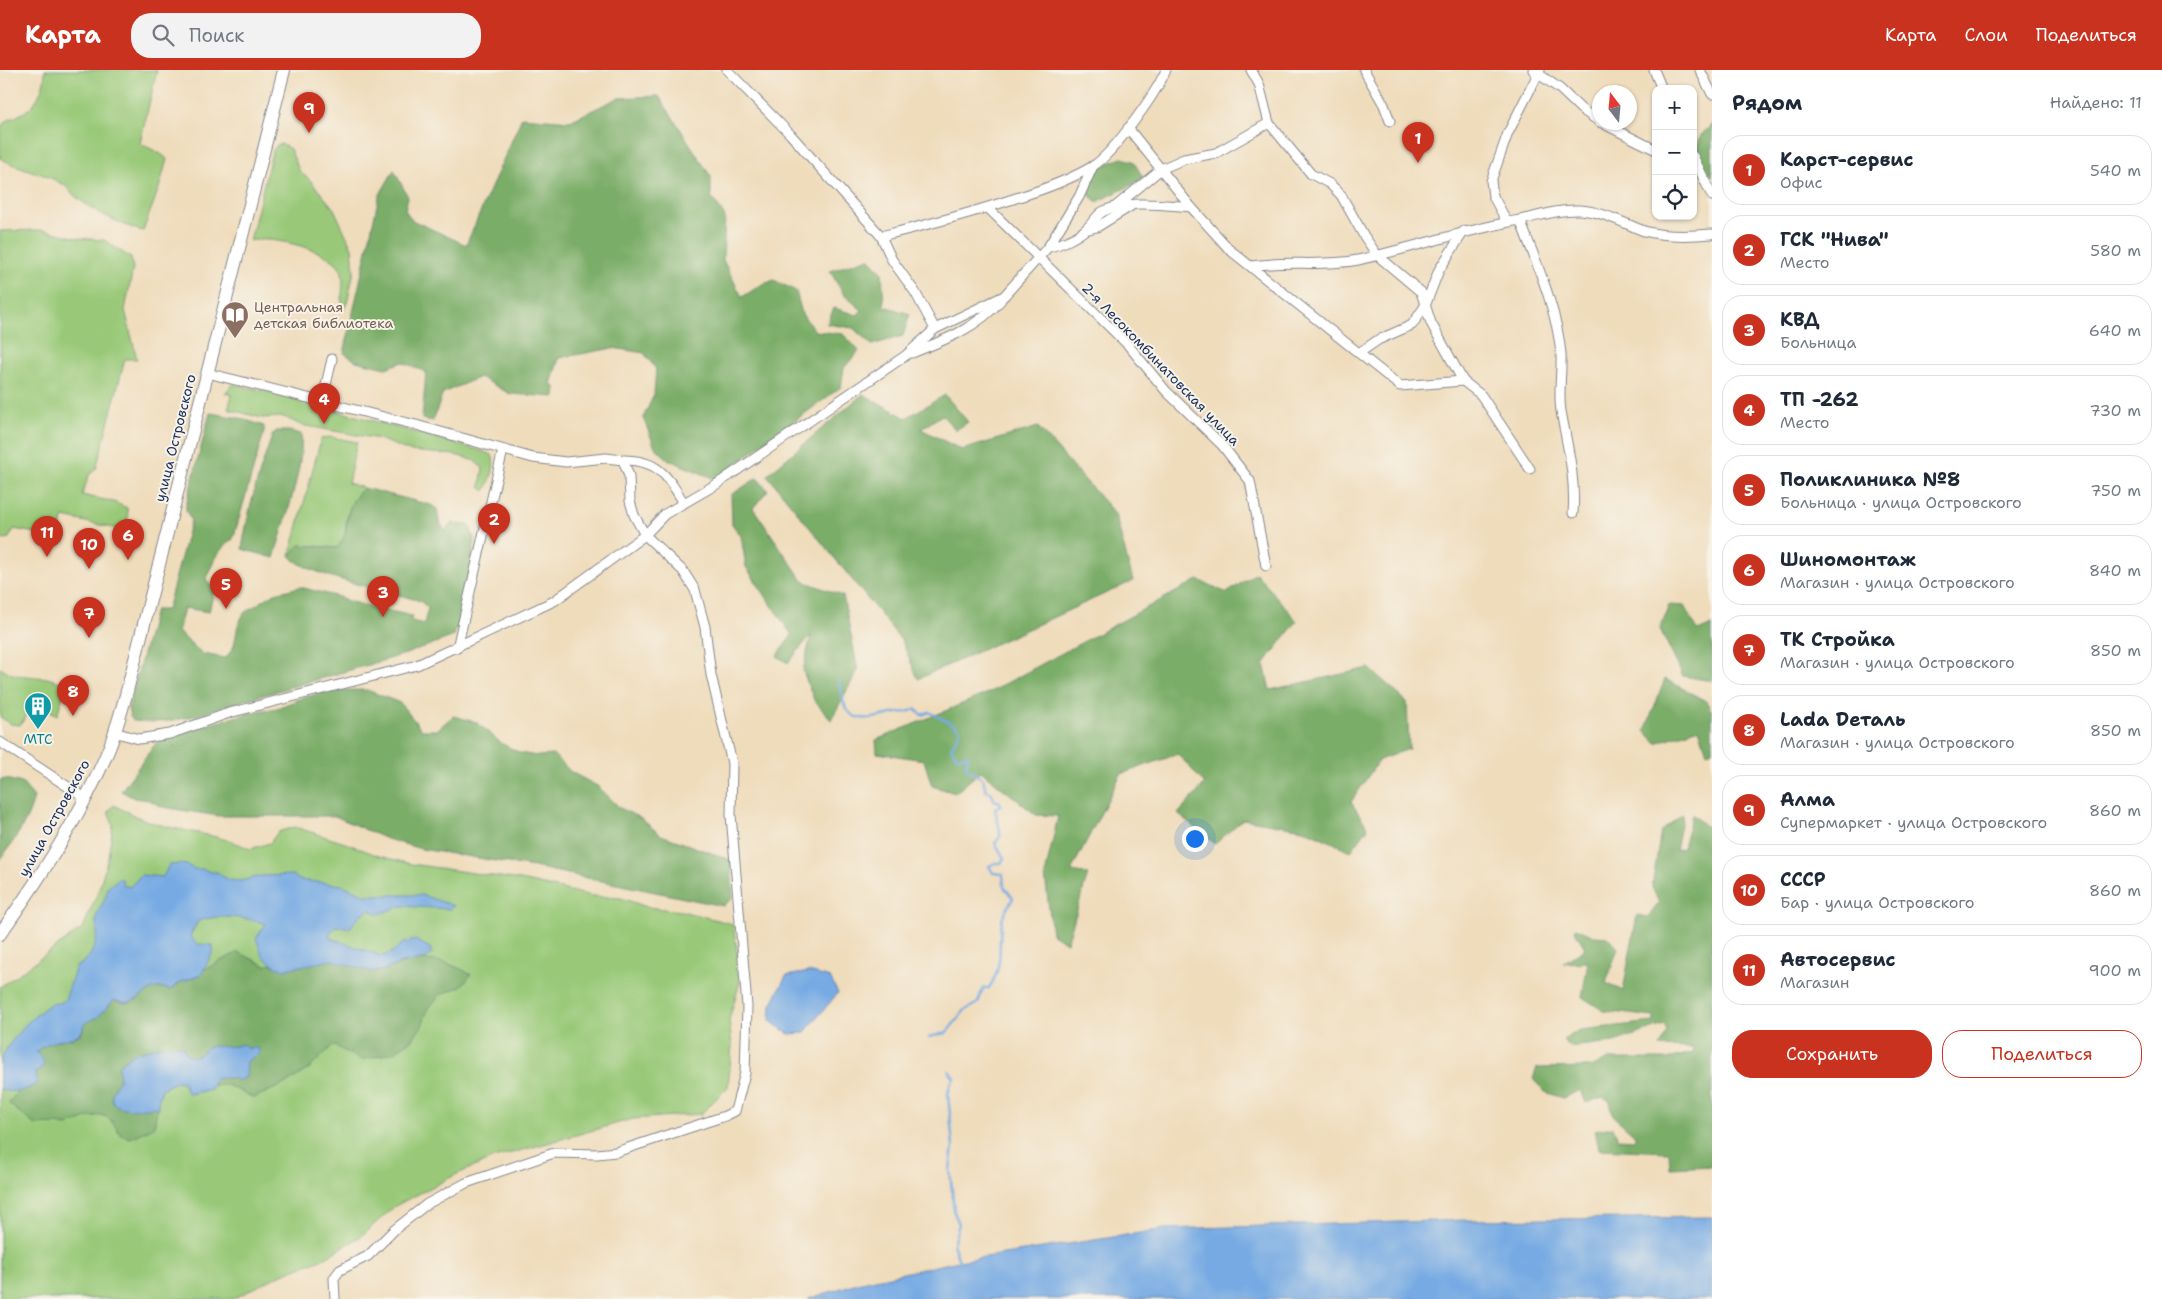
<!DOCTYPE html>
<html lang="ru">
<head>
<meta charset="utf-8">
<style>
	:root { --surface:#fff; --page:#f2f2f3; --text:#1f2937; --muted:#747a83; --line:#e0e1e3; --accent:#c8321e }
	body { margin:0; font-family:"Shantell Sans",sans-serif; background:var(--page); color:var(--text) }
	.controls { position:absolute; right:15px; top:15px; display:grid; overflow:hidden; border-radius:10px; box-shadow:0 1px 4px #0004 }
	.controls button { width:45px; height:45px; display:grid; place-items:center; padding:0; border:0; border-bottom:1px solid var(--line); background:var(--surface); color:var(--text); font:25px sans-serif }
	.compass { position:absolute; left:1592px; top:15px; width:45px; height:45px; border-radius:50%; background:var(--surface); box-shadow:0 1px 4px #0004; rotate:344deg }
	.you { position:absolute; left:1194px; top:768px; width:18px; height:18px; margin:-12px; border:4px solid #fff; border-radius:50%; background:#1a73e8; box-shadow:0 0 0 8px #1a73e833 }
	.badge { display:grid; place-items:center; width:32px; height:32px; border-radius:50%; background:var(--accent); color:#fff; font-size:16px; font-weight:700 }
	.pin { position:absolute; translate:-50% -41px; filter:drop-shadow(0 1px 2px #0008) }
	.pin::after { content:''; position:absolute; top:26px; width:18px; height:15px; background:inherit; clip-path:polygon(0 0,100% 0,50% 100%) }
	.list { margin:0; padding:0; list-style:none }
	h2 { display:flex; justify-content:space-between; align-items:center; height:65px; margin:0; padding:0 20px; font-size:21px }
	h2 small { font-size:16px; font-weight:400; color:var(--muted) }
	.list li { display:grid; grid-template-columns:32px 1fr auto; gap:15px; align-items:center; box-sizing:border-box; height:70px; margin:0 10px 10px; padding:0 10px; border:1px solid var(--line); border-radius:20px }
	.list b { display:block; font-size:19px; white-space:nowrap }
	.list p { margin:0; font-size:16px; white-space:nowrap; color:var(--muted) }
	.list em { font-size:16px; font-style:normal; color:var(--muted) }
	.actions { display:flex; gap:10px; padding:15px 20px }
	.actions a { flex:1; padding:11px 0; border:1px solid var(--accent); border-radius:20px; text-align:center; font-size:18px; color:var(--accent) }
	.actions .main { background:var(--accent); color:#fff }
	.icon { flex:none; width:28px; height:28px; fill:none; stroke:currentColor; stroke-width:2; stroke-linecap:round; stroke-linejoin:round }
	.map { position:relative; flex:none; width:1712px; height:1229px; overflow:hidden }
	header { display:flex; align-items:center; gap:30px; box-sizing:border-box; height:70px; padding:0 25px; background:var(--accent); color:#fff }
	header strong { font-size:24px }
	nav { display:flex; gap:28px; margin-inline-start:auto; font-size:18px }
	.search { width:350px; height:45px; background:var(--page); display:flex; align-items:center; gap:12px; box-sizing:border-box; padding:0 18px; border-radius:20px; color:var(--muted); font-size:19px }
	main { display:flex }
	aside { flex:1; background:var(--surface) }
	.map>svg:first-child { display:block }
	.green { fill:#99c978; stroke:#5a7c6b }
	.forest { fill:#7aad68; stroke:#4a6e63 }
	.water { fill:#77aae3; stroke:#496ca0 }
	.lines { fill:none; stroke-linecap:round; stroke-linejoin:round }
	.stream { stroke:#77aae3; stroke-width:2.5 }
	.minor-casing { stroke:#85868c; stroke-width:11 }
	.secondary-casing { stroke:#85868c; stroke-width:14 }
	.minor { stroke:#fff; stroke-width:9 }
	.secondary { stroke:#fff; stroke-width:12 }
	.labels { text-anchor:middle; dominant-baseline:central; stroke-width:4; stroke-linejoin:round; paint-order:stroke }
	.education-label { font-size:14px; fill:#785e54; stroke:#f7f3e8; text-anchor:start }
	.street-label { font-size:14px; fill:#1b2f5e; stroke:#f7f3e8 }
	.culture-label { font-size:14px; fill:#0d838f; stroke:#f7f3e8 }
</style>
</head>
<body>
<header>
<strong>Карта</strong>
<div class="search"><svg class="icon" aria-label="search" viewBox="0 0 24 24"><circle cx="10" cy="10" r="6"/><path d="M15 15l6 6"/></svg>Поиск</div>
<nav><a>Карта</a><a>Слои</a><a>Поделиться</a></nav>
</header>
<main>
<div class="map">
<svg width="1712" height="1229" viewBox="0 0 1712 1229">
	<rect width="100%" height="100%" fill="#f7f3e8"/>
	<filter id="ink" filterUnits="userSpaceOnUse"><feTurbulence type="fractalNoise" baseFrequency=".02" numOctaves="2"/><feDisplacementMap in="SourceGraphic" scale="10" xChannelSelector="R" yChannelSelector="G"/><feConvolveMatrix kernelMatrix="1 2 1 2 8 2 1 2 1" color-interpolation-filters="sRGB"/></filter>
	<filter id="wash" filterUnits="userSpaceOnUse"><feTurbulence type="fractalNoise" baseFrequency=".0096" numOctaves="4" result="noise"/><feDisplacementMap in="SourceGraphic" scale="20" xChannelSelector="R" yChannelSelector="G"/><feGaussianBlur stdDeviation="1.12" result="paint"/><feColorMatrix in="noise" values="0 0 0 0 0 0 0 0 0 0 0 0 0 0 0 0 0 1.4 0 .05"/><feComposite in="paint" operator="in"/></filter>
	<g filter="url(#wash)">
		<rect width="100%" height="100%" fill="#efdcbb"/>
		<!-- green -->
		<g class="green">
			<path d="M 45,0 L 157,0 L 140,73 C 149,79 159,81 167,89 L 159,118 L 143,161 C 125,157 89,139 75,126 C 71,123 68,118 64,115 C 44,102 20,100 0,88 L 1,56 C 10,47 12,49 21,44 C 37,36 45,17 45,0 Z"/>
			<path d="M 282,74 L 290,79 L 300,102 L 310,110 L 334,139 L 352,178 L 354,201 L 347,233 L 343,241 C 339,228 345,215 342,202 C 337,180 268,165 250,171 L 272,82 L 277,75 Z"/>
			<polygon points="44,160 78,168 104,170 131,188 133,198 125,240 137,289 125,289 96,399 89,405 82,425 114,432 127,438 128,448 124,458 118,459 64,447 57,467 14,459 9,468 0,470 0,161"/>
			<path d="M 233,314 L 266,321 L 482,381 L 492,385 C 497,396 490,410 485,421 L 480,417 L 483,398 L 473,390 L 455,385 L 409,381 L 379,369 L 301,355 L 284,347 L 262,348 L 228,339 L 232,325 L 225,323 Z"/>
			<path d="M 330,367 L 357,372 L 348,413 L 364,418 C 355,426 347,440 346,453 C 345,466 346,468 337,478 L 300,475 L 290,485 L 321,369 Z"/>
			<polygon points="0,598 15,605 47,608 67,614 57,645 43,637 31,640 20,655 11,654 0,647"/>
			<path d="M 114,735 C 129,743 144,751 161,755 C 191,763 222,765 250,779 L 270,773 L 278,762 L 295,757 L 348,774 L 379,786 L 411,794 L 521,810 L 592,826 L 621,828 L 647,837 L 681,841 L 733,854 L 741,908 L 729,950 L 732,976 L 728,1017 L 701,1044 L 633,1049 L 494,1088 L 455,1105 L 395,1136 L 360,1167 L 324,1188 L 282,1204 L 233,1229 L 0,1229 L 0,917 L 83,858 L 99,819 L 108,787 L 113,755 L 108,742 Z"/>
		</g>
		<!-- forest -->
		<g class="forest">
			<polygon points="659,26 711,107 711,126 725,147 723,190 742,227 761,215 774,210 796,221 802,244 815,261 843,264 859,281 844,298 841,317 715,409 669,390 655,377 643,348 654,325 656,299 644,283 613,278 559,288 551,314 556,318 555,327 510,324 480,307 443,323 433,351 422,349 426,302 402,292 386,298 356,291 344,283 379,126 394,100 408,127 405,140 412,150 466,175 522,47 570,51 618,28"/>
			<polygon points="1712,54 1712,107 1696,82 1701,65"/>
			<path d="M 1122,88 L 1133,91 L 1144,109 L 1097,132 L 1089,125 C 1094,99 1098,96 1122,88 Z"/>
			<polygon points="869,188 882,202 884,236 910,244 903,266 872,275 853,258 827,254 834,238 857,245 862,240 844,225 830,201"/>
			<polygon points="863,324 906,348 945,325 968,352 956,360 942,345 921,359 962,380 1038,357 1115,444 1133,511 918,609 902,571 767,405"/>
			<path d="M 210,343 L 240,348 L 264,356 L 264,362 L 234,466 L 232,470 C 221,474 210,499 206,509 L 214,520 L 209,542 L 184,538 L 178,562 L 203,584 L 226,588 L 234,576 L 238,555 L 244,543 L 275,523 L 300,517 L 339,527 L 347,531 L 412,546 L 411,551 L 424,554 L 428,538 L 420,531 C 394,522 301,505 290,485 L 300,475 L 337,478 C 355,458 338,441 364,418 L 431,435 L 437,439 L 439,451 L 445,461 L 452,453 L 469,455 L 475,471 L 463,535 L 454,566 L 406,584 L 225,636 C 196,647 164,655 133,651 L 130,646 L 128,639 L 155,540 L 167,540 L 191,450 L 186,440 L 186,435 Z"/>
			<path d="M 276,361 L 289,361 L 301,364 C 305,395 283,456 274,488 L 242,479 C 248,440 259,401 273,364 Z"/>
			<polygon points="757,408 768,420 753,438 803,511 843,526 858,600 831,650 814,630 803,601 811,565 788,593 777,586 792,565 746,497 741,466 732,454 731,425"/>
			<polygon points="1256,503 1297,551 1264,594 1270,620 1369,598 1407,632 1409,679 1379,690 1351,732 1368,758 1351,781 1303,759 1243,749 1215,774 1178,744 1205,714 1178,684 1121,704 1071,801 1088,804 1067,873 1052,864 1045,805 1058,746 1036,745 981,701 955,723 932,716 924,690 877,683 876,670 988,623 1198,510 1227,523"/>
			<polygon points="1669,535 1684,536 1698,561 1712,555 1712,611 1683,606 1660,559"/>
			<polygon points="1665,609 1706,631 1712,642 1712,680 1707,683 1699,658 1656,673 1645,661"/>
			<polygon points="334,620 367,620 400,633 422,660 437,660 453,646 476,652 501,673 520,683 537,686 554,685 571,702 599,717 620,738 640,748 661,765 731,790 733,828 723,836 534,797 421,779 384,768 335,746 218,746 162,737 149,730 134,728 121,721 156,673 179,663 252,642 277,638 305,627"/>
			<path d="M 6,709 L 22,713 L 34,727 C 29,751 14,770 0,790 L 0,710 Z"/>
			<polygon points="1683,744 1676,780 1683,778 1692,744 1712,762 1712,1096 1670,1098 1669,1082 1599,1079 1595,1060 1613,1057 1618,1069 1634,1070 1636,1066 1613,1046 1610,1031 1603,1027 1586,1033 1581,1020 1563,1028 1545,1022 1533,1009 1537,998 1591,997 1609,989 1668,989 1692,983 1693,978 1660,977 1667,961 1664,955 1614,972 1570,977 1563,970 1580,960 1654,952 1654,947 1604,941 1582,927 1588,892 1563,893 1585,878 1575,861 1576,858 1594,866 1608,867 1618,878 1606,913 1623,921 1637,845 1648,847 1659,833 1652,817 1661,761"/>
			<path d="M 238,882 L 266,896 L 270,894 C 289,904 310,891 330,890 C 345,889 357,899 371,902 C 381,903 392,897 401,894 C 426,886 450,891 471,905 L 461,916 L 442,924 L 428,938 L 422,956 L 412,969 L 395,982 L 361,990 L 333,975 L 311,997 L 289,1012 L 254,1028 L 227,1015 L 214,1015 L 211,1019 L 189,1024 L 185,1018 L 185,1013 L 177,1011 L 162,1019 L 158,1032 L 154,1057 L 131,1068 L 121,1065 L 110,1049 L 101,1045 L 87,1048 L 67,1056 L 56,1054 L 35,1055 L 9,1034 L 18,1020 L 33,1016 L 37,1013 L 36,1002 L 43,996 L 36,982 C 46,972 58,967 72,969 L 82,963 L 85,953 L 98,947 L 114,930 C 141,942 144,909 170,920 L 181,912 L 200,905 L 203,900 Z"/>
		</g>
		<!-- water -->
		<g class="water">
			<path d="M 180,794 L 187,795 L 194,799 L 204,799 L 210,802 L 217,802 L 228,810 L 240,811 L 262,806 L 293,805 L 299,810 L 342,815 L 366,825 L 422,825 L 454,836 L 449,839 L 402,836 L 379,844 L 370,840 L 360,845 L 350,858 L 336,856 L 330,863 L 330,868 L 382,886 L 391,883 L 403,873 L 415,870 L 430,878 L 432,884 L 423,890 L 402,893 L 381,901 L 372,902 L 332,890 L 286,899 L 278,898 L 263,887 L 256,868 L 266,854 C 246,847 219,844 198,851 L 190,866 L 197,874 L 213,875 L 213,882 L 201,905 L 181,912 L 170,920 C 145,909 142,941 114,930 L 98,947 L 85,953 C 81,976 54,963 36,982 L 44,991 L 43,996 L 36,1002 L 37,1013 C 28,1021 11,1024 0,1019 L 0,993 L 7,977 L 25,955 L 35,946 L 50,934 L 60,933 L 65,930 L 76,897 C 90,890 95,879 97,864 C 98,859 95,854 96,848 C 99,837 107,830 107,818 L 118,809 L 122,809 L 123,815 L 130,817 L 141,805 L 163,807 L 169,795 Z"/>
			<polygon points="809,902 830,908 838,923 804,963 789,964 770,951 771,935 786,906"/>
			<path d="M 243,974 L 247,978 L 258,978 L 260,983 L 247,991 L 246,1007 L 237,1011 L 234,1008 L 216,1008 L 211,1019 L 189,1024 L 185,1018 L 185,1013 L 177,1011 L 162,1019 L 158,1032 L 158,1037 C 136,1039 94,1045 120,1009 L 118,996 L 132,984 L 160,976 L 179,975 L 183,977 L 187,985 C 197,989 201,984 207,977 C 223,975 228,979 243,974 Z"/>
			<polygon points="1712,1147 1712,1229 808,1229 857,1213 959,1191 1165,1159 1465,1150"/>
		</g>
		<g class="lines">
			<!-- stream -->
			<g class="stream">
				<path d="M 839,611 C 841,619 842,631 846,638 C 856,656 881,646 896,643 C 903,642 908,643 915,639 L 922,645 L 929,642 L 956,656 L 960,661 L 951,678 L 957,687 L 968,685 L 966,698 L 983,709 L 986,721 L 992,723 L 994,730 L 1000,732 L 1001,735 L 995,738 C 996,748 1001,758 1000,767 L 995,773 L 1004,788 L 1001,793 L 995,793 L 989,796 L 993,803 L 1003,804 L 1004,817 L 1013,828 C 1009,835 1004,843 1002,850 C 997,875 1005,894 989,918 L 983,918 L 978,933 L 965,940 L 946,963 L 929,967"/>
				<polyline points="949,1001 954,1008 950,1015 948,1025 953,1076 950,1100 954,1142 959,1154 953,1174 959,1191"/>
			</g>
		</g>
	</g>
	<g filter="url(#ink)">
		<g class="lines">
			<!-- minor casing -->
			<g class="minor-casing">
				<g id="minor">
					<path d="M 727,0 L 790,64 L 881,166 C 927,155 972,143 1016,128 C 1042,120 1070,110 1093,96 C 1113,84 1157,22 1166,0"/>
					<polyline points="1251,0 1259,14 1269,53"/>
					<polyline points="1364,0 1384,35 1390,51"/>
					<polyline points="1533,0 1560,19 1581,39 1600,52"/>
					<polyline points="1654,0 1662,19"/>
					<polyline points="1700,0 1712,24"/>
					<polyline points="1600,52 1656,80"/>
					<polyline points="1128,58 1191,137 1230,180 1400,316 1463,311 1481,325 1530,399"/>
					<polyline points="1693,86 1712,126"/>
					<polyline points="1115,137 1161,99 1184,89 1216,83 1269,53 1311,104 1330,114 1341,125 1364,166 1377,185 1421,222 1431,253 1463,311"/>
					<polyline points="988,138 1128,275 1166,321 1222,375 1250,411 1266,496"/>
					<path d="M 1520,150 C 1536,192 1557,239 1561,284 C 1562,303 1558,323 1561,341 C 1567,375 1576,408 1573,443"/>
					<polyline points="1507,152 1493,126 1491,111 1508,63 1540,0"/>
					<polyline points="1085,160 1097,157 1131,136"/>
					<polyline points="881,166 892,190 915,222 935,259"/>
					<path d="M 1048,177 C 1060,175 1076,168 1086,159 C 1092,154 1096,146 1102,142 C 1125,129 1166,135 1191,137"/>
					<path d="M 1252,196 C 1287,190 1323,197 1358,190 C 1412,178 1465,160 1520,150 C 1539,146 1559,139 1579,140 C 1602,141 1623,153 1644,161 C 1665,167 1690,166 1712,164"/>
					<path d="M 912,283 C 945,270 977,258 1001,230"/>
					<polyline points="1359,283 1378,270 1412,255 1425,236 1439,200 1464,161"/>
					<polyline points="207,303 416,355 533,388 566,392 606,388 623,390 629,406 630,431 634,445 645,465 683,501 695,520 705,557 711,605 732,693 731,745 747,936 745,1003 735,1041 725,1046 616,1082 597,1084 554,1083 466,1113 427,1134 394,1160 368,1186 340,1200 334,1208 335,1229"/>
					<polyline points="322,332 332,289"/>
					<path d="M 623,390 C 659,390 667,406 684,433"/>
					<polyline points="457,578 503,380"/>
					<polyline points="114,662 139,669 170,664 229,643 417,595 554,531 645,465 665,444 717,414 905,286 935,259 1004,226 1048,177 1079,127 1093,96"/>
					<polyline points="0,672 85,728"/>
				</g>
			</g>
			<!-- secondary casing -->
			<g class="secondary-casing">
				<path id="secondary" d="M 0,864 C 41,806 83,743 110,676 C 116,660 121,642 126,625 L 284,0"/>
			</g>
			<!-- minor -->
			<use href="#minor" class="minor"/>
			<!-- secondary -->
			<use href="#secondary" class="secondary"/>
		</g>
	</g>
	<!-- icons -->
	<defs>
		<g id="library-pin" transform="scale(1.4375)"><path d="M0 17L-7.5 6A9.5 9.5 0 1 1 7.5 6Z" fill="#8d6e63" stroke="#f7f3e8"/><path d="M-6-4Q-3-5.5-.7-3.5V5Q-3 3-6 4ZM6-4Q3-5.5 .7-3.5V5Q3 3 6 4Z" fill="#fff"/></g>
		<g id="building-pin" transform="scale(1.4375)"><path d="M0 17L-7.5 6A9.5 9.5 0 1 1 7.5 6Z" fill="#0f9aa8" stroke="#f7f3e8"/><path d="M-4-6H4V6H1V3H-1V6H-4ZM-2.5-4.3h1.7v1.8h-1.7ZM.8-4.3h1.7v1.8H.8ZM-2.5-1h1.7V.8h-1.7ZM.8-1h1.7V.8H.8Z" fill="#fff"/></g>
	</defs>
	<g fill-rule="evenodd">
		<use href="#library-pin" x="235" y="245"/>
		<use href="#building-pin" x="38" y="636"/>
	</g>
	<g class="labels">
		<!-- education labels -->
		<g class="education-label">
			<text x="254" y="237">Центральная<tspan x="254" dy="16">детская библиотека</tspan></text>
		</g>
		<!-- street labels -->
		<g class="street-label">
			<text transform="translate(1161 294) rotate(46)">2-я Лесокомбинатовская улица</text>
			<text transform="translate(175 368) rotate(-76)">улица Островского</text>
			<text transform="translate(54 748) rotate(-61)">улица Островского</text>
		</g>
		<!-- culture labels -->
		<g class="culture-label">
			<text x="38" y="669">МТС</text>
		</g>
	</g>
</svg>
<div class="controls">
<button>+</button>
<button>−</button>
<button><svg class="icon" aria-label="locate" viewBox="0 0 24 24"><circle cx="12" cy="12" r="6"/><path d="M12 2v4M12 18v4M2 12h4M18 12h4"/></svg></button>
</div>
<svg class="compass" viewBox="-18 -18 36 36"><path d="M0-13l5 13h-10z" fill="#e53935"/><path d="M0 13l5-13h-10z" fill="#747a83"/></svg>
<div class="you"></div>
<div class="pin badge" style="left:1418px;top:93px">1</div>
<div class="pin badge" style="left:494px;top:474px">2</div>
<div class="pin badge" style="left:383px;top:547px">3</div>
<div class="pin badge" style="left:324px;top:354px">4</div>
<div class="pin badge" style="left:226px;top:539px">5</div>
<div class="pin badge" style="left:128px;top:490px">6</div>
<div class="pin badge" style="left:89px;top:568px">7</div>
<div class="pin badge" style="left:73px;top:646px">8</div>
<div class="pin badge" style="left:309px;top:63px">9</div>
<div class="pin badge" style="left:89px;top:499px">10</div>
<div class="pin badge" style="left:47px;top:487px">11</div>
</div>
<aside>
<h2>Рядом<small>Найдено: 11</small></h2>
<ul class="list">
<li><span class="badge">1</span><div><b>Карст-сервис</b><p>Офис</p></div><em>540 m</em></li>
<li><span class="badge">2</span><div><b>ГСК &quot;Нива&quot;</b><p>Место</p></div><em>580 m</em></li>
<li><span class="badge">3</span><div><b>КВД</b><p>Больница</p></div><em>640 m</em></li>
<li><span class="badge">4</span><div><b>ТП -262</b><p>Место</p></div><em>730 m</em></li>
<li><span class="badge">5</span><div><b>Поликлиника №8</b><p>Больница · улица Островского</p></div><em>750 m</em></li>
<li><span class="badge">6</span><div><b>Шиномонтаж</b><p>Магазин · улица Островского</p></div><em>840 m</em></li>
<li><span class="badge">7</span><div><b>ТК Стройка</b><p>Магазин · улица Островского</p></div><em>850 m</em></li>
<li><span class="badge">8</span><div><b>Lada Dеталь</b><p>Магазин · улица Островского</p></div><em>850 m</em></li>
<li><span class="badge">9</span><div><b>Алма</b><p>Супермаркет · улица Островского</p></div><em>860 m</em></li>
<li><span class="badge">10</span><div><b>СССР</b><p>Бар · улица Островского</p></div><em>860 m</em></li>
<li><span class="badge">11</span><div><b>Автосервис</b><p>Магазин</p></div><em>900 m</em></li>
</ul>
<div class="actions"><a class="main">Сохранить</a><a>Поделиться</a></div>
</aside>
</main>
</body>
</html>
